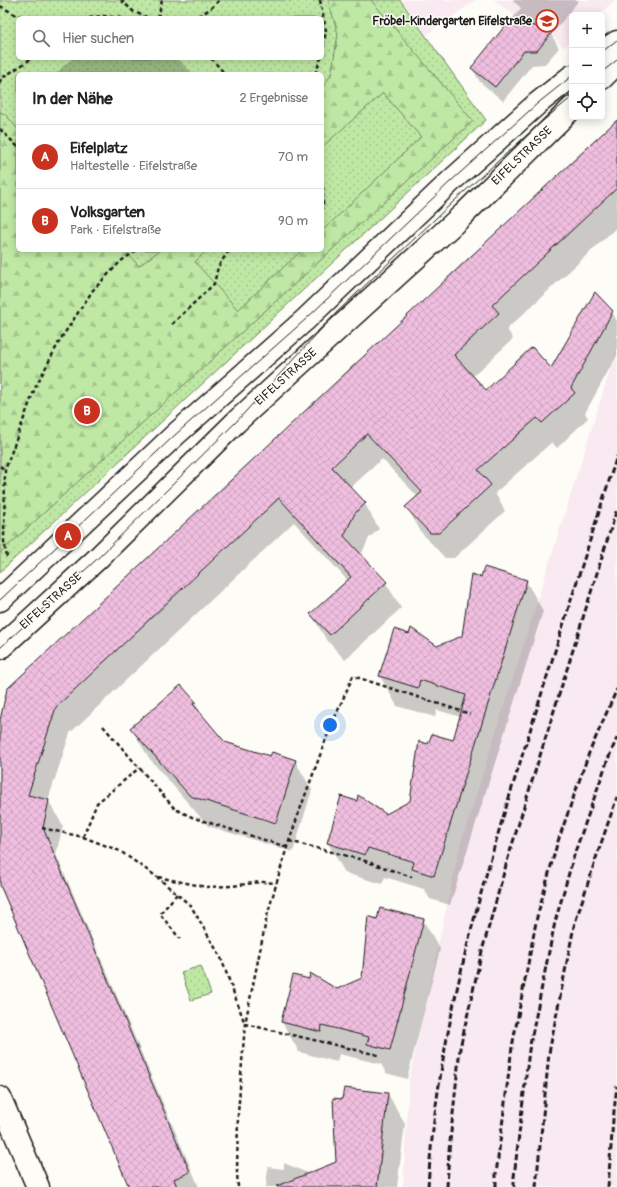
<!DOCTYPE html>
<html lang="de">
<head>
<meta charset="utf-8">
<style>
	:root { --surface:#fff; --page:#f6f6f6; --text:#222; --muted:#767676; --line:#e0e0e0; --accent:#c8321e }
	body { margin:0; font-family:Pangolin,sans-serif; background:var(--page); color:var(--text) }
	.controls { position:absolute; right:12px; top:12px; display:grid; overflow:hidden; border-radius:6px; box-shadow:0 2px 10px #0003 }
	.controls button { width:36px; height:36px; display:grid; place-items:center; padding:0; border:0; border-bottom:1px solid var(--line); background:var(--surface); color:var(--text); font:20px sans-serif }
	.you { position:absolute; left:330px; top:725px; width:14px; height:14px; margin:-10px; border:3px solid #fff; border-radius:50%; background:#1a73e8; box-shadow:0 0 0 6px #1a73e833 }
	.badge { display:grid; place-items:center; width:26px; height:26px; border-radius:50%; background:var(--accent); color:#fff; font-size:13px; font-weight:700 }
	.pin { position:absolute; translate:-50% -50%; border:2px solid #fff; box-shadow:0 1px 4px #0006 }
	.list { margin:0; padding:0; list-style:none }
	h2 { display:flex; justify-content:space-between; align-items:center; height:52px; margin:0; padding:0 16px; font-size:17px }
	h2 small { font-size:13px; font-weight:400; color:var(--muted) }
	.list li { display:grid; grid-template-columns:26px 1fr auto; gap:12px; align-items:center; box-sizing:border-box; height:64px; padding:0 16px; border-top:1px solid var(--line) }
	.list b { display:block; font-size:15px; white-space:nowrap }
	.list p { margin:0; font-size:13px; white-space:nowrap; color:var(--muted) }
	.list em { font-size:13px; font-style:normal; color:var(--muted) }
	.icon { flex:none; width:22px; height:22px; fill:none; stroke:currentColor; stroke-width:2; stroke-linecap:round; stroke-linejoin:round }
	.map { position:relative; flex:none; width:617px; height:1187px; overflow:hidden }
	.search { position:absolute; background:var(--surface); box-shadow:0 2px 10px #0003; left:16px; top:16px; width:308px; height:44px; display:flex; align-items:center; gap:10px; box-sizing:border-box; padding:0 14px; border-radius:6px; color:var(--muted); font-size:15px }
	.panel { position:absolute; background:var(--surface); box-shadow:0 2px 10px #0003; left:16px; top:72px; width:308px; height:180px; border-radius:6px }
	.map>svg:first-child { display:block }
	.built { fill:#f9e9f0 }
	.green { fill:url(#green-dots); stroke:#6e8260; fill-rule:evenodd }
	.forest { fill:url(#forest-firs); stroke:#6e8260 }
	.shadow { fill:#0003 }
	.building { fill:url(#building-cross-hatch); stroke:#1c1c1c }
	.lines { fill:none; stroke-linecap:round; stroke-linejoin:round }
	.minor-casing { stroke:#1c1c1c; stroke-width:25 }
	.path { stroke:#1c1c1c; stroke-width:2.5; stroke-dasharray:4 3; stroke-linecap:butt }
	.minor { stroke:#fdfcf7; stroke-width:22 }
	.tram { stroke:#1c1c1c; stroke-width:1 }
	.rail { stroke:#1c1c1c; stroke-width:3; stroke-dasharray:6 3; stroke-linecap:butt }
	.labels { text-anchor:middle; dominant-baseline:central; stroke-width:3; stroke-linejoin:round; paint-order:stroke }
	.poi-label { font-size:12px; font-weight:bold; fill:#1c1c1c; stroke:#fdfcf7; text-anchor:end }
	.street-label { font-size:12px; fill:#1c1c1c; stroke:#fdfcf7 }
</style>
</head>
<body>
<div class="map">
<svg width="617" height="1187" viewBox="0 0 617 1187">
	<defs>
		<pattern id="green-dots" width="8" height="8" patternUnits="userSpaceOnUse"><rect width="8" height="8" fill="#bfe8a4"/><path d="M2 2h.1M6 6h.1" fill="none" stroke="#a4c68d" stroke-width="1.8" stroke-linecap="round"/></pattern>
		<pattern id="forest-firs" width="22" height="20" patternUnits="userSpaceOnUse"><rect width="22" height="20" fill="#bfe8a4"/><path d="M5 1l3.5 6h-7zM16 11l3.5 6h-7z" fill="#a4c68d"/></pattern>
		<pattern id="building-cross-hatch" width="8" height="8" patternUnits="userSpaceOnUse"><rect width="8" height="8" fill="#f0bedf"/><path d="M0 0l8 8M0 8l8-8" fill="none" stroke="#cda3bf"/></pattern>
	</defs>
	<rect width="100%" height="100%" fill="#fdfcf7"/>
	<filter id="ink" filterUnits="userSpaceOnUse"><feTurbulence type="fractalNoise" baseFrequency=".025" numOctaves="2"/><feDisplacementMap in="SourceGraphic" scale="8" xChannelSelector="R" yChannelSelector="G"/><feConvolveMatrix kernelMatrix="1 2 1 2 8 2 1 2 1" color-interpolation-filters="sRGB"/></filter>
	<g filter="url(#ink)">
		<!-- built -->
		<g class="built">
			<polygon points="401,0 476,0 426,35"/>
			<polygon points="494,0 615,0 599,15 572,15 572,40 563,48 548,29 545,28 540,28 537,32"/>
			<polygon points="617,348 617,1187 403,1187 409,1080 460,846"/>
		</g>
		<!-- green -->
		<g class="green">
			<path d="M 0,0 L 400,0 L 486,120 L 0,572 ZM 18,18 L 322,18 L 322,58 L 18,58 ZM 18,74 L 322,74 L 322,250 L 18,250 Z"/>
			<polygon points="201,966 211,994 191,1000 181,972"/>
		</g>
		<!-- forest -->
		<polygon class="forest" points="328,0 371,0 473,121 0,553 0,112 5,114 18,129 18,250 124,250 139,266 160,250 207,250 195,262 238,310 302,250 322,250 322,231 421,137 383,93 322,147 322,88 331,75 338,34"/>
		<!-- shadow -->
		<g class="shadow">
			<polygon points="512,0 579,0 553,33 544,26 543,27 551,34 559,48 545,64 532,65 503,101 480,82 472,68 521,8"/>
			<polygon points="73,58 176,58 182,63 193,74 56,74 63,66"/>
			<polygon points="617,121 617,227 507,329 513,339 472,377 486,392 552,370 612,312 617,321 617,355 585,413 588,418 557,448 552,442 495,493 505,511 454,558 445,558 421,532 407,507 418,497 382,459 350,488 365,504 379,529 369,538 361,555 386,583 401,608 345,660 326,639 311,614 348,581 294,522 70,733 48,800 63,826 56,854 199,1187 130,1187 0,882 0,724"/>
			<polygon points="481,579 526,581 543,611 450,905 430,899 424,889 385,877 382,884 345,873 328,843 411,802 429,745 453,742 461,717 437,710 435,717 397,706 380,676 437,647 463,637"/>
			<polygon points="180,686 195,703 204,718 225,743 271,757 295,761 312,790 293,852 208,826 149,758 131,728"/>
			<polygon points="378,920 423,920 440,949 407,1079 386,1073 381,1064 339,1054 337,1062 299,1052 282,1022 337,990 363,979"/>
			<polygon points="388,1094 405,1124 397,1187 266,1187 268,1167 284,1169 284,1163 310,1174 337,1163 343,1100"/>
		</g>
		<!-- building -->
		<g class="building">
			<polygon points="509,21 554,30 537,51 524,51 495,87 471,68"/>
			<polygon points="617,120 617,188 492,305 499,313 454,355 486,390 532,347 551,368 595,292 613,311 571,388 575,393 542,423 537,418 478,470 491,485 439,533 430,533 405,507 422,492 367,434 332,467 366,503 355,513 344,536 387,582 330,635 310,614 351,577 279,498 56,707 28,795 49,800 43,828 190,1172 174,1179 177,1187 129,1187 0,885 0,720 7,689"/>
			<polygon points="484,567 527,580 434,876 412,869 414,862 368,848 365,855 327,843 341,796 357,801 358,795 386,814 410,801 419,741 428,744 432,734 453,740 466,695 420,680 418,688 379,676 394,629 409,634 411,628 437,646 462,636 471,574 481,577"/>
			<polygon points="181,685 196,702 193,704 225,742 270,756 272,752 296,760 276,823 190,796 130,728"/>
			<polygon points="380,908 424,919 390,1050 367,1044 369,1037 322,1025 321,1032 281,1022 293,975 309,979 310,973 337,989 362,978 368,916 377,919"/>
			<polygon points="344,1088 388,1093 377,1187 277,1187 277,1186 336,1162 333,1098 342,1099"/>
		</g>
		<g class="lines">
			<!-- minor casing -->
			<g class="minor-casing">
				<g id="minor">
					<polyline points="602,52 617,42"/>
					<polyline points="602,78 617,63"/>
					<polyline points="0,600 175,435 306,319 451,181 538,103 572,76"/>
					<polyline points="0,648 96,560 236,422 464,214 572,108"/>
					<polyline points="0,1098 38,1187"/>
				</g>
			</g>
			<!-- path -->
			<g class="path">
				<polyline points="121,0 134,12 149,18"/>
				<polyline points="320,0 326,31 322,51"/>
				<polyline points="0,6 16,15 31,18"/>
				<polyline points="89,18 102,16 121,18"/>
				<polyline points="158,18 162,0"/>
				<path d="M 192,18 C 202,15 213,8 219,0"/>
				<polyline points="211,58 225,74"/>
				<polyline points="315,74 321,58"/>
				<polyline points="0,83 2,78 28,61 30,58"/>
				<polyline points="0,129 18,147"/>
				<polyline points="322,187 323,188 323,206 322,209"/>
				<polyline points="172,324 214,284 218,267 227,253 230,250"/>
				<polyline points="0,466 5,470"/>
				<polyline points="7,557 4,542 5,470 35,388 60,340 93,290 121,261 137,250"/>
				<polyline points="103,726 175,809 194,818 287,847"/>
				<polyline points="42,828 83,837 120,851 157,877 191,906 221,958 245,1024 378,1055"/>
				<polyline points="83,837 97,803 139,768"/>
				<polyline points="289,841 359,859 412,877"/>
				<polyline points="158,877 206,887 233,886 260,882 276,883"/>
				<polyline points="177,894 160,914 180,939"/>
				<polyline points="238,1187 237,1173 238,1114 245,1024 267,916 287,847 302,804 329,731 353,676 470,714"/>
			</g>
			<!-- minor -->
			<use href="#minor" class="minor"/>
			<!-- tram -->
			<g class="tram">
				<polyline points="602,52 617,40"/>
				<polyline points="602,72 617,60"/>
				<polyline points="0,600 175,435 306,319 451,181 538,103 572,76"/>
				<polyline points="0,648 96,560 236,422 336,313 453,202 539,124 572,97"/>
			</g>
			<!-- rail -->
			<g class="rail">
				<path d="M 428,1187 C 437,1038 478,895 523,753 C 554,654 585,555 617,456"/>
				<polyline points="447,1187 449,1151 460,1048 482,951 508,858 617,509"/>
				<polyline points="496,1187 496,1174 512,1047 537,917 557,844 589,753 617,689"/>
				<polyline points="514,1187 514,1177 529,1050 555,922 575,852 608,759 617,738"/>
				<polyline points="536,1187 549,1053 574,926 596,858 617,797"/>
				<polyline points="608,1187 613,1120 617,1086"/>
			</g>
		</g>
	</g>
	<!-- icons -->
	<defs>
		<g id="school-ring" transform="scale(1.15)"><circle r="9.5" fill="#fdfcf7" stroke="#c8321e" stroke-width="1.5"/><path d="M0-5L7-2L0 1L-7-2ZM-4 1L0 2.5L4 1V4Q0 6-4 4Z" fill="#c8321e"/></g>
	</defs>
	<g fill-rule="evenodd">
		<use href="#school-ring" x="547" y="21"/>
	</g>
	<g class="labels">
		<!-- poi labels -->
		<g class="poi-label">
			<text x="532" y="21">Fröbel-Kindergarten Eifelstraße</text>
		</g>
		<!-- street labels -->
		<g class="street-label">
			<text transform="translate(522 156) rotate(-44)">EIFELSTRASSE</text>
			<text transform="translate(286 377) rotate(-42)">EIFELSTRASSE</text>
			<text transform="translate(51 601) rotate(-42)">EIFELSTRASSE</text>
		</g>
	</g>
</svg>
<div class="controls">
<button>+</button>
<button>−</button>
<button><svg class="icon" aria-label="locate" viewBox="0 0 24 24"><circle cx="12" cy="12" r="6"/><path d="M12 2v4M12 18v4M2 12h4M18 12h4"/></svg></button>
</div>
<div class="you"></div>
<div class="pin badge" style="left:68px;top:536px">A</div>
<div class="pin badge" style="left:87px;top:411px">B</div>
<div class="search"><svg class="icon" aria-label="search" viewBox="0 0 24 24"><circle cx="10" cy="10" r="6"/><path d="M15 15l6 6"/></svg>Hier suchen</div>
<section class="panel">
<h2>In der Nähe<small>2 Ergebnisse</small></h2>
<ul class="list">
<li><span class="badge">A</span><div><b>Eifelplatz</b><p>Haltestelle · Eifelstraße</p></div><em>70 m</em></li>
<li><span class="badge">B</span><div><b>Volksgarten</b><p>Park · Eifelstraße</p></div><em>90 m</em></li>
</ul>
</section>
</div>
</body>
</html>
